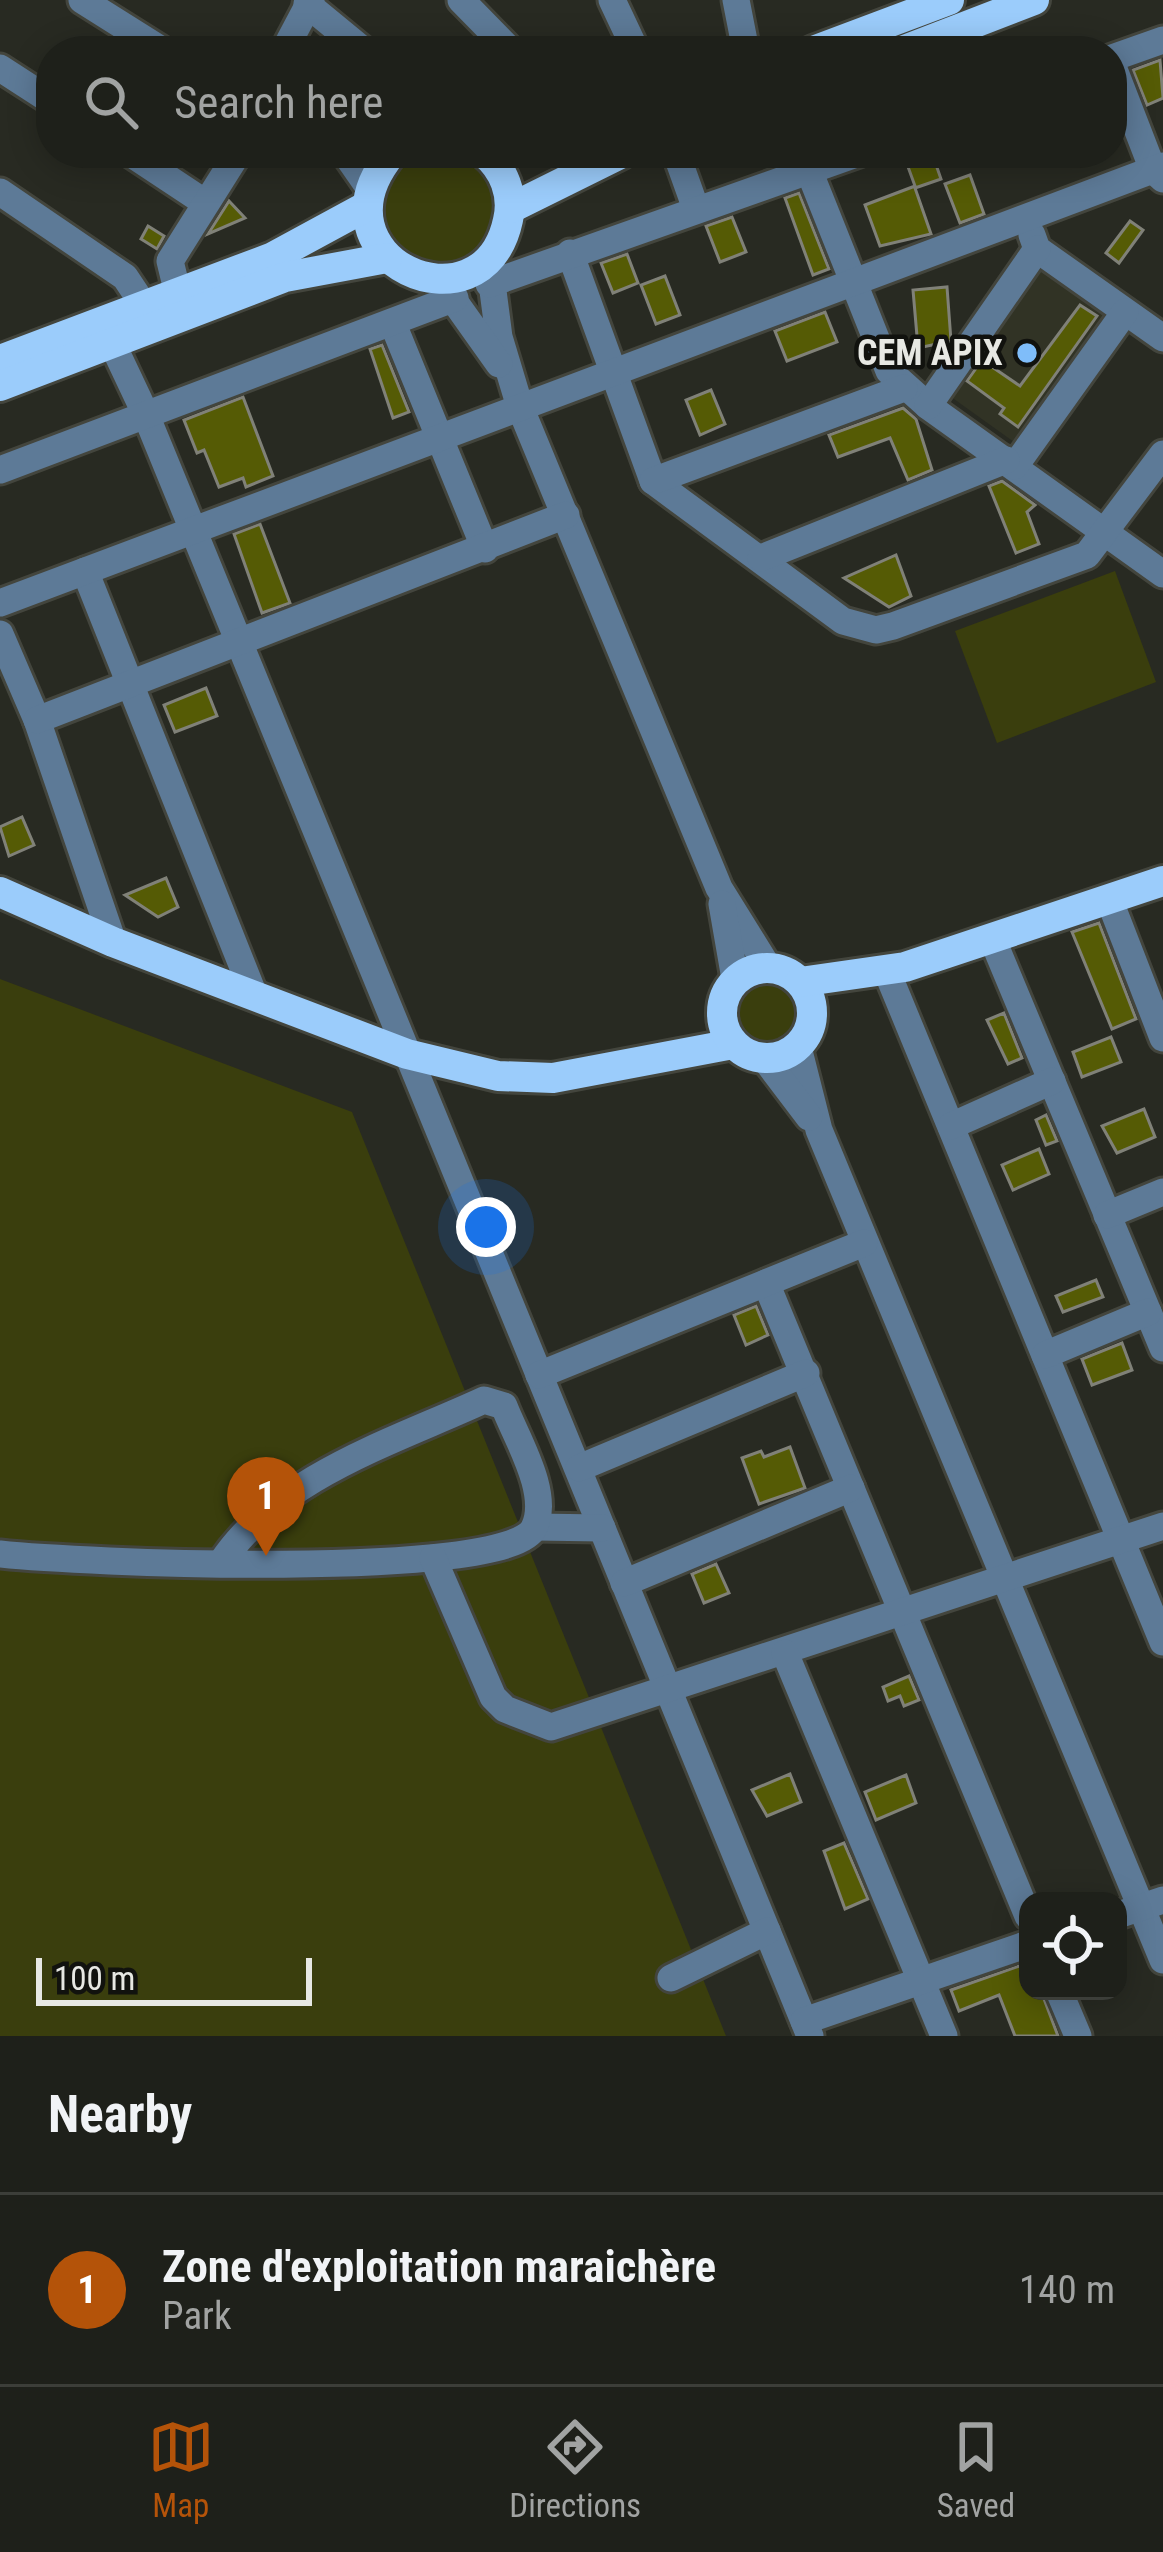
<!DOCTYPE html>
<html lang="en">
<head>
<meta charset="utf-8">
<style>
	:root { --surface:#1e201a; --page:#262823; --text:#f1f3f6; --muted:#a1a3a2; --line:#3c3e39; --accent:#b45309 }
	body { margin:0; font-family:"Roboto Condensed",sans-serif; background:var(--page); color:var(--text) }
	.controls { position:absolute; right:36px; bottom:36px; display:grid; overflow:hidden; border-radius:24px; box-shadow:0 6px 30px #0003 }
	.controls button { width:108px; height:108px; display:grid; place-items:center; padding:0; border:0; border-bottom:3px solid var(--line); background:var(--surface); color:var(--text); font:60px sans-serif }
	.scale { position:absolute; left:36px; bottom:30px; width:276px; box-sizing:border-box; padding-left:12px; border:6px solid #e7e8e3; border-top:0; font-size:33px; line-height:42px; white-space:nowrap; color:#e7e8e3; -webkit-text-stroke:9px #11120e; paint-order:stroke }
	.you { position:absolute; left:486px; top:1227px; width:42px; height:42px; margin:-30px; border:9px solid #fff; border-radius:50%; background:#1a73e8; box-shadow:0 0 0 18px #1a73e833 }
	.badge { display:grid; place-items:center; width:78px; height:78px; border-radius:50%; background:var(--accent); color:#fff; font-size:39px; font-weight:700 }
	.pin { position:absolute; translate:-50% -99px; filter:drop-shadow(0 3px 6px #0008) }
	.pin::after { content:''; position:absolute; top:63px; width:42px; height:36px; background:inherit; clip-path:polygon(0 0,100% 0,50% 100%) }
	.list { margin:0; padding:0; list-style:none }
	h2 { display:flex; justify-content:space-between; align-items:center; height:156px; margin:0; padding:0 48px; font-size:51px }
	h2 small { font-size:39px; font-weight:400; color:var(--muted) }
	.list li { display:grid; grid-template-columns:78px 1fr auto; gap:36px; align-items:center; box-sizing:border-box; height:192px; padding:0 48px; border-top:3px solid var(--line) }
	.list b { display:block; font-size:45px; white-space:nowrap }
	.list p { margin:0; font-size:39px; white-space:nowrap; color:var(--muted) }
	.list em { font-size:39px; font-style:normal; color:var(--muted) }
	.icon { flex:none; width:66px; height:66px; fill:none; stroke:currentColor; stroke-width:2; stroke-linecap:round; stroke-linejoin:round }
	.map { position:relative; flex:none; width:1163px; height:2036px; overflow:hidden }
	.search { position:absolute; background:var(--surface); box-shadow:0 6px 30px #0003; left:36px; right:36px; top:36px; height:132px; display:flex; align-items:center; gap:30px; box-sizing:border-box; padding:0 42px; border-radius:48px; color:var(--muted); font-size:45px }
	.sheet { height:348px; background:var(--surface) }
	nav { display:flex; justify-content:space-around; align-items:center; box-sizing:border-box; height:168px; border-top:3px solid var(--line); background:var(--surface); font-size:33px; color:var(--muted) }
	nav a { display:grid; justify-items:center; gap:6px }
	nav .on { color:var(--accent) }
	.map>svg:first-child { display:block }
	.built { fill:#313325 }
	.green { fill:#3a3e0d }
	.building { fill:#555b05; stroke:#808178; stroke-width:3 }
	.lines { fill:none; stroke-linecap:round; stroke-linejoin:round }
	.minor-casing { stroke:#43453d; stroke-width:33 }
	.major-casing { stroke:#43453d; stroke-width:36 }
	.minor { stroke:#5d7a97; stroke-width:27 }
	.major { stroke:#9bccfb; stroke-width:30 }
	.poi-dot { fill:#7fbdf9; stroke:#11120e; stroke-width:4.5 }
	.labels { text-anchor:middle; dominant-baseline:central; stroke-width:9; stroke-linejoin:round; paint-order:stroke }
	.poi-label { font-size:36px; font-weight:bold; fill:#e7e8e3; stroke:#11120e; text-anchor:end }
</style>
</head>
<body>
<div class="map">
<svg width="1163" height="2036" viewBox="0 0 1163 2036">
	<rect width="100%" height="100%" fill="#282a22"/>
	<!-- built -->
	<polygon class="built" points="1041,263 1107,312 1014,442 947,394"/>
	<!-- green -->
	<g class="green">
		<circle cx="440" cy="208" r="58"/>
		<polygon points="1115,571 1156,682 997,743 955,631"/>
		<circle cx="767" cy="1013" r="36"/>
		<polygon points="0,979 352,1112 726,2036 0,2036"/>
	</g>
	<!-- building -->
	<g class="building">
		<polygon points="1160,60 1163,98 1147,105 1133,70"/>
		<polygon points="903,153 932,153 941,179 915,188 931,234 880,246 865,205 915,186"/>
		<polygon points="970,175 984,214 960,223 945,184"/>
		<polygon points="799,193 829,269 813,275 785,198"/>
		<polygon points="229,201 245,218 208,234"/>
		<polygon points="732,217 746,252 720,262 706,226"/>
		<polygon points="1130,221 1143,230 1119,263 1106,253"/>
		<polygon points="148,226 164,236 157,249 141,239"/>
		<polygon points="627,254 638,283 613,293 601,263"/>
		<polygon points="665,276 680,315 656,324 641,285"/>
		<polygon points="947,287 951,341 918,348 913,290"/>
		<polygon points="1080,305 1097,316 1018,427 1000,414 1004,408 967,381 982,360 1020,386"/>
		<polygon points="825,312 837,342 787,361 775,331"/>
		<polygon points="382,345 409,412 393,418 370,349"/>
		<polygon points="711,390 725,424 700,435 686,400"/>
		<polygon points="243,397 273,476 246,487 243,478 219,487 204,450 197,453 184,420"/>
		<polygon points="903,408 916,419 932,470 908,480 890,438 838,457 829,435"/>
		<polygon points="1002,481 1035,505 1027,512 1039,544 1016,553 989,486"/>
		<polygon points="260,524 290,603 262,613 234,534"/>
		<polygon points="896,555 911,596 889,607 844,578"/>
		<polygon points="206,688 217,716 175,732 164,705"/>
		<polygon points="22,817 34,845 9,856 0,827"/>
		<polygon points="166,878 178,907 158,917 125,895"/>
		<polygon points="1099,923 1136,1019 1112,1029 1072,932"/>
		<polygon points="1004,1013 1022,1058 1008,1064 987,1020"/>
		<polygon points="1111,1037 1121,1062 1082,1077 1073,1052"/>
		<polygon points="1144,1109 1155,1137 1117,1153 1102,1126"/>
		<polygon points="1046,1115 1057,1141 1046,1145 1036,1120"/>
		<polygon points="1039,1149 1049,1174 1013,1190 1002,1165"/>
		<polygon points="1096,1280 1103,1297 1063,1312 1056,1296"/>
		<polygon points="756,1306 768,1335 746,1345 734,1315"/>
		<polygon points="1122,1343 1132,1370 1092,1385 1082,1359"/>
		<polygon points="790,1447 805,1488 759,1504 742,1458 761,1451 764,1457"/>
		<polygon points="716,1564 729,1593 704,1603 692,1574"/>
		<polygon points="909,1676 919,1700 904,1706 900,1696 888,1701 883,1687"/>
		<polygon points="790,1774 801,1802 767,1816 752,1790"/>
		<polygon points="906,1775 916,1803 876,1820 865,1792"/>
		<polygon points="844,1843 868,1899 845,1909 824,1851"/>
		<polygon points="1028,1963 1028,1991 1041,1991 1058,2036 1015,2036 999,1995 959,2011 951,1990"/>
	</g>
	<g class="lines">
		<!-- minor casing -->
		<g class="minor-casing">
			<g id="minor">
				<polyline points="82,0 163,51"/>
				<polyline points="461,0 511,51"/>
				<polyline points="612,0 636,51"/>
				<polyline points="736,0 746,51"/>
				<polyline points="307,4 364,51"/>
				<polyline points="284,51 311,0"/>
				<polyline points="1112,58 1163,40"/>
				<polyline points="1112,64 1153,170 1163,179"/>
				<polyline points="0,68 51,101"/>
				<polyline points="130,153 204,202"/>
				<polyline points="345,153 370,189"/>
				<polyline points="676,153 696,209"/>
				<polyline points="802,153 889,371 928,406 1163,574"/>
				<polyline points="0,192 125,277 145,307"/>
				<polyline points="1032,235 1037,249 1163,338"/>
				<polyline points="570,253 653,481 843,621 876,630 893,626 1087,555 1163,454"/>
				<polyline points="489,260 499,337 520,407 719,888 768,967"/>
				<polyline points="489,284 859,153"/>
				<polyline points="445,288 499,364"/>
				<polyline points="178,294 170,261 238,153"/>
				<polyline points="393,324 485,549"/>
				<polyline points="104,326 146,415 810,2036"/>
				<polyline points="928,406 1037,249"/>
				<polyline points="1015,466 1125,312"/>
				<polyline points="0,470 455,298"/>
				<polyline points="653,481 904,388"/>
				<polyline points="761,558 1006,460"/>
				<polyline points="85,571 254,995"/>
				<polyline points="0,603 1163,166"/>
				<polyline points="0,634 37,720 113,942"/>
				<polyline points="37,720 566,515"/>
				<polyline points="1109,899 1163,1038"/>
				<polyline points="722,904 735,979"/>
				<polyline points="992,938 1163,1348"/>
				<polyline points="890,979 1163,1642"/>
				<polyline points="798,1047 819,1130 1163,1960"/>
				<polyline points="765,1059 809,1117"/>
				<polyline points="951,1126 1052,1081"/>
				<polyline points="1107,1215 1163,1192"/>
				<polyline points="766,1283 1028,1916"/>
				<polyline points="1045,1355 1148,1312"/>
				<polyline points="539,1375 864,1243"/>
				<polyline points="579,1468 806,1373"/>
				<polyline points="535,1527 602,1528"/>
				<path d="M 0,1554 C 71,1562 507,1582 534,1528 C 551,1493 516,1438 504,1406 L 484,1400 C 393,1442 279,1476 221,1563"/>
				<polyline points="433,1558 493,1697 505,1709 551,1727 1163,1526"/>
				<polyline points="624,1583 851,1488"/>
				<polyline points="785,1653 944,2036"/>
				<polyline points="1118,1915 1163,1900"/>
				<polyline points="671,1978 767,1931"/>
				<polyline points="1059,1991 1078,2036"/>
				<polyline points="804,2021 1028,1944"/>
			</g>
		</g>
		<!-- major casing -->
		<g class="major-casing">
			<g id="major">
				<polyline points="813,51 949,0"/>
				<polyline points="902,51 1034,0"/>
				<path d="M 392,153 C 304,259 483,338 508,220 C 514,195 504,169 484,153"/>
				<polyline points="511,208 622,153"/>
				<polyline points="0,360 273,257 367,206"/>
				<polyline points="0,386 285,277 387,258"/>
				<polyline points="0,892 113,942 407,1054 498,1076 553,1078 733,1044"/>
				<circle cx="767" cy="1013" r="45"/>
				<polyline points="800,982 905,967 1163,881"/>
			</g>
		</g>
		<!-- minor -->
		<use href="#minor" class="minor"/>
		<!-- major -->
		<use href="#major" class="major"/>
	</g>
	<!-- markers -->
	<circle class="poi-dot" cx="1027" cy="353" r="12"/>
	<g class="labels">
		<!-- poi labels -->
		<g class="poi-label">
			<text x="1003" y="353">CEM APIX</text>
		</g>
	</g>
</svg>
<div class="controls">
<button><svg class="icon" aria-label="locate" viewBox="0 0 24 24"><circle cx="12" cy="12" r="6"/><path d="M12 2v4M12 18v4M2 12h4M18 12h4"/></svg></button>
</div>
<div class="scale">100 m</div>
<div class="you"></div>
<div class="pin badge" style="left:266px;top:1556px">1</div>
<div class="search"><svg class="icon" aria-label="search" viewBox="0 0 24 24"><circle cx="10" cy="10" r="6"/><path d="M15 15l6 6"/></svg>Search here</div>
</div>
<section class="sheet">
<h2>Nearby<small></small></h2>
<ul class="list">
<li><span class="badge">1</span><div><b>Zone d'exploitation maraichère</b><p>Park</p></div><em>140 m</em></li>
</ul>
</section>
<nav>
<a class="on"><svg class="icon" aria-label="map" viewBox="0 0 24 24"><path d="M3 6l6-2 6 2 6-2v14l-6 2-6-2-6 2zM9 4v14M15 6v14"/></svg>Map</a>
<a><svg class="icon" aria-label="directions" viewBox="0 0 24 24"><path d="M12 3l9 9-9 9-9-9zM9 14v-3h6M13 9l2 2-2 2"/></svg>Directions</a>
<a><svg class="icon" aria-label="saved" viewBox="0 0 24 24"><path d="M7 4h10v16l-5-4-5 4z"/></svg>Saved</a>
</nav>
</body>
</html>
